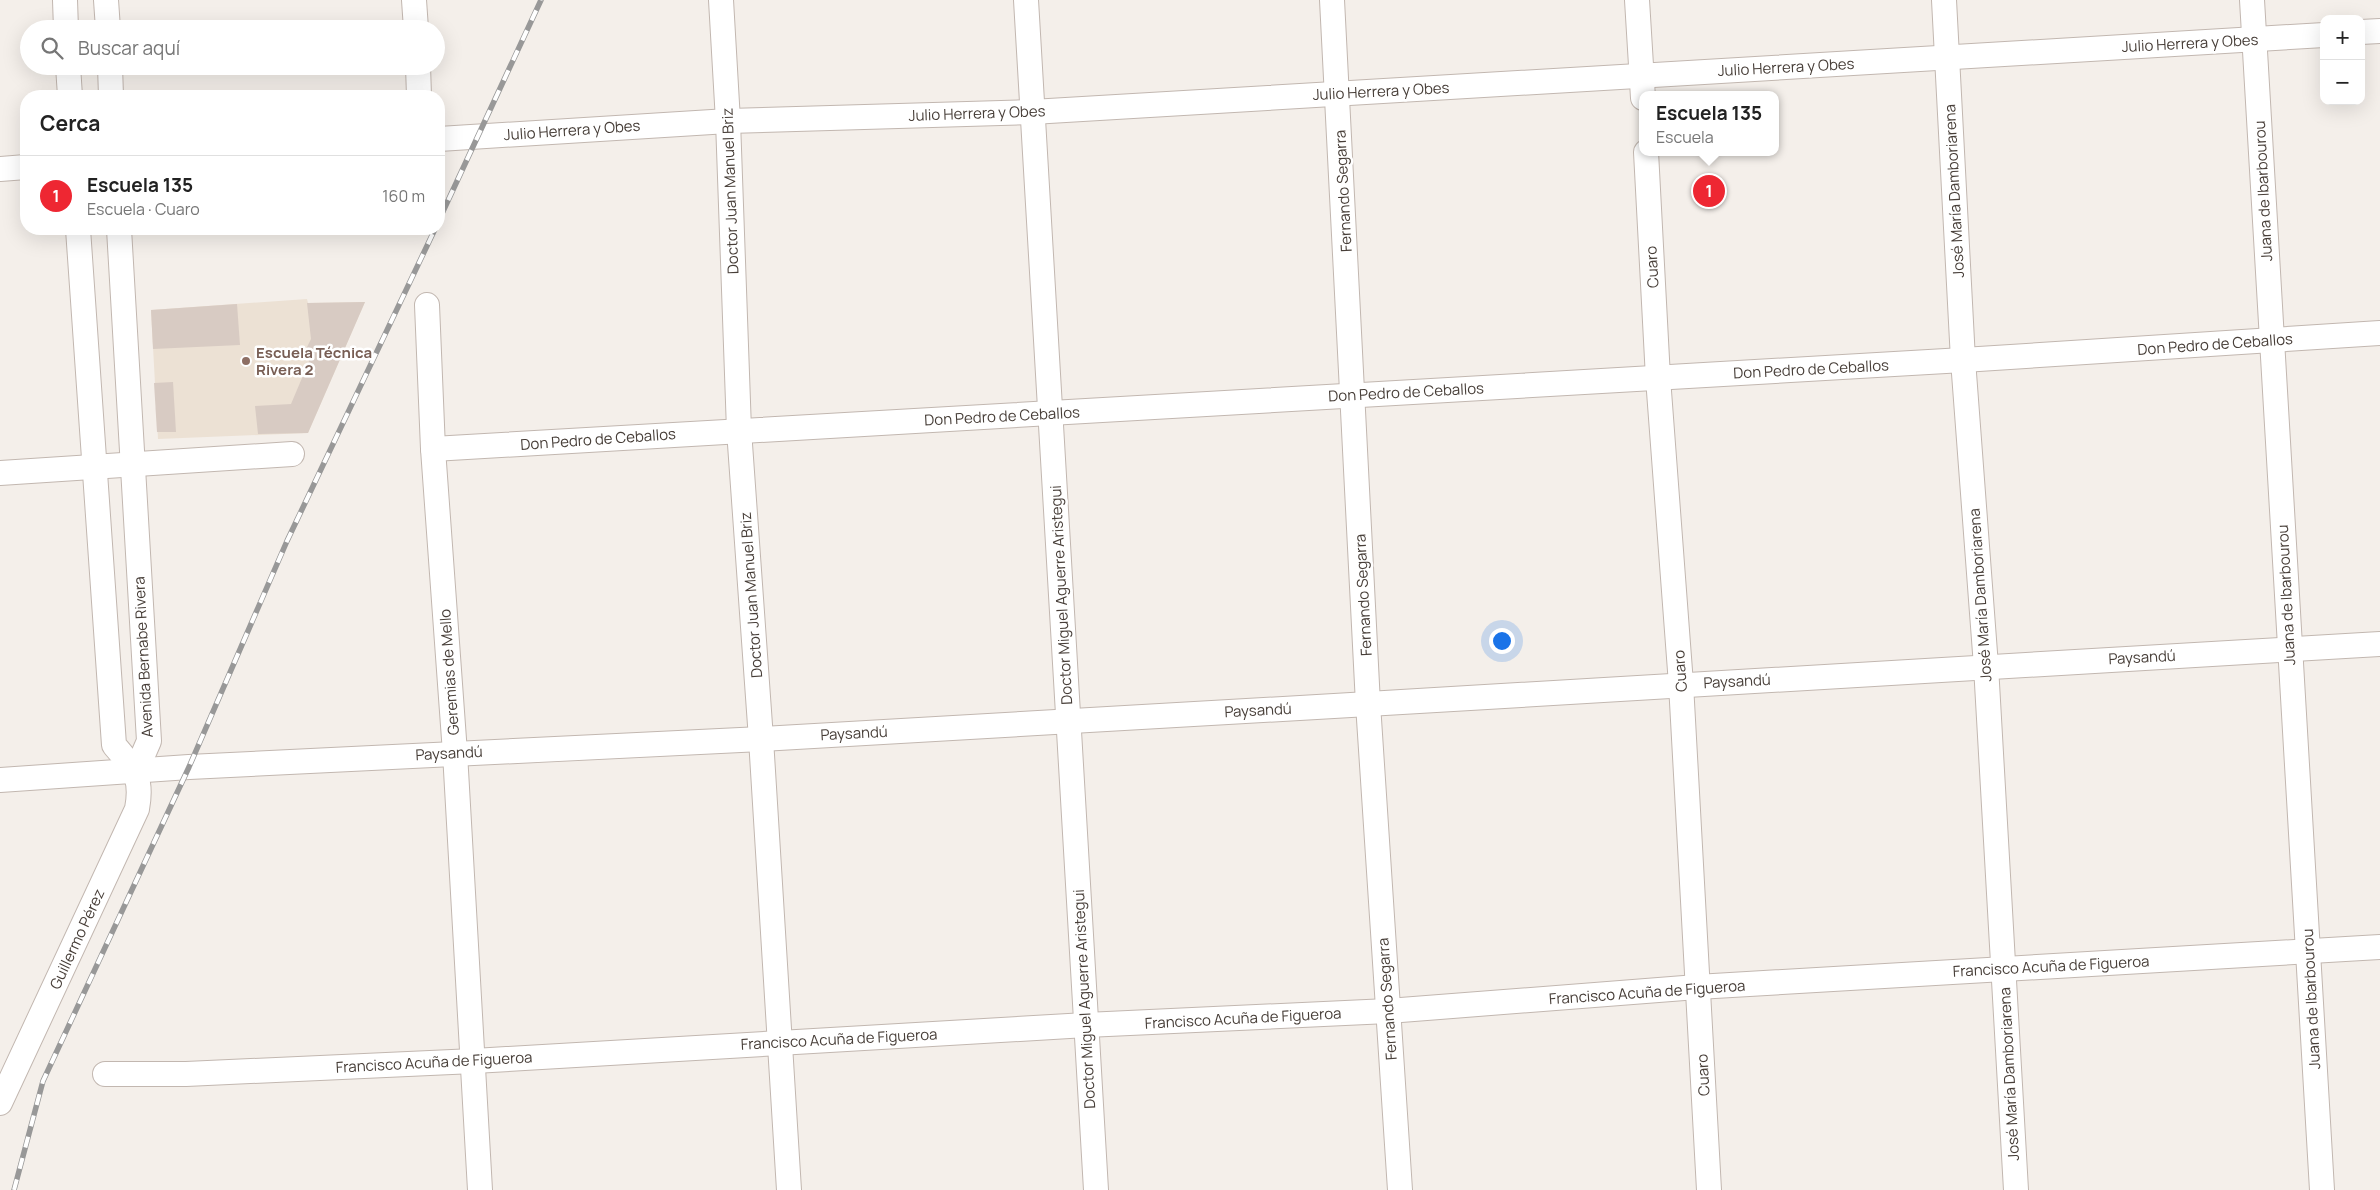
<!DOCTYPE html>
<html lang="es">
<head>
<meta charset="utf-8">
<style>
	:root { --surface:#fff; --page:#f2f2f2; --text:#222; --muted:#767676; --line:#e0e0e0; --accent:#ee2732 }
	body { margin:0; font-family:Manrope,sans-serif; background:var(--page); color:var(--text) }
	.controls { position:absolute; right:15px; top:15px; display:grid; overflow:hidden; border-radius:10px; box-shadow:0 5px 20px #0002 }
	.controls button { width:45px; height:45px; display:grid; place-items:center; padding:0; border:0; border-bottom:1px solid var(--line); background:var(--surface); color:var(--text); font:25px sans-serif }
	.you { position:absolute; left:1501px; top:640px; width:18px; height:18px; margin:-12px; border:4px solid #fff; border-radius:50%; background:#1a73e8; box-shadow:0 0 0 8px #1a73e833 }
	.badge { display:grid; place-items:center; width:32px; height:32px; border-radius:50%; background:var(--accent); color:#fff; font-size:16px; font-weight:700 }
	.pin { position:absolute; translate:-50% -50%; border:2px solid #fff; box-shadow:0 1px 5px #0006 }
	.popup { position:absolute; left:1639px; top:91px; width:140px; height:65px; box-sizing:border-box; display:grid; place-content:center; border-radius:10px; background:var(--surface); filter:drop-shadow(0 1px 4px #0005); font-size:16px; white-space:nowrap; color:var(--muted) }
	.popup b { font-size:19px; color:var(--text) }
	.popup::after { content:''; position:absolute; left:50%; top:100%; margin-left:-10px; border:10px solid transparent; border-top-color:var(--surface) }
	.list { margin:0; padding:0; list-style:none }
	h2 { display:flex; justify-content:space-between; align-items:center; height:65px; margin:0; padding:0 20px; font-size:21px }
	h2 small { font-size:16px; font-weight:400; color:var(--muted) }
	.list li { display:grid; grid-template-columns:32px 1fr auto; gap:15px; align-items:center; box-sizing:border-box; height:80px; padding:0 20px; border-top:1px solid var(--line) }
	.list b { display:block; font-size:19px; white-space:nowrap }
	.list p { margin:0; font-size:16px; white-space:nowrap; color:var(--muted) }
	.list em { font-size:16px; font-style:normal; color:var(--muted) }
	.icon { flex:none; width:28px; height:28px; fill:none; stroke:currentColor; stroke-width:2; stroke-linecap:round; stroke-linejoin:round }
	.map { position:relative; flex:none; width:2380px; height:1190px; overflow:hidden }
	.search { position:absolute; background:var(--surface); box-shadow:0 5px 20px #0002; left:20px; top:20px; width:425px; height:55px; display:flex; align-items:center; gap:12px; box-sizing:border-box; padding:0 18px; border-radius:28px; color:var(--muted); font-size:19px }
	.panel { position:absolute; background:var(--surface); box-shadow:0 5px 20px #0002; left:20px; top:90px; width:425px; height:145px; border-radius:20px }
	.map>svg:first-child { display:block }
	.education { fill:#ece1d4 }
	.building { fill:#d8cbc3 }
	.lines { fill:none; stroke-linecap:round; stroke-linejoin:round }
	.minor-casing { stroke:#c2b7b0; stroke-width:26 }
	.minor { stroke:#fff; stroke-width:24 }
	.rail-casing { stroke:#989898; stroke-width:5.5 }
	.rail { stroke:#fff; stroke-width:4; stroke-dasharray:11; stroke-linecap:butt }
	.education-dot { fill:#8d6e63; stroke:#fff; stroke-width:2 }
	.labels { text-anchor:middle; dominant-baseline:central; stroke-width:5; stroke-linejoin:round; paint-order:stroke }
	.street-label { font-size:15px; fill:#473e38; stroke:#fff }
	.education-label { font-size:15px; font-weight:bold; fill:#785e54; stroke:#fff; text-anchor:start }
</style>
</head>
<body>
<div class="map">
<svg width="2380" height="1190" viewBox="0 0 2380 1190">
	<rect width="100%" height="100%" fill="#f4efea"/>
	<!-- education -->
	<polygon class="education" points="307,299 308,303 365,302 308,433 158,439 151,310"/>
	<!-- building -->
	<g class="building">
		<polygon points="365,302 308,433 258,434 255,406 291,404 313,352 306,349 311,339 307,303"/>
		<polygon points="237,304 240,345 153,349 151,310"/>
		<polygon points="173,382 176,432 157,432 154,383"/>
	</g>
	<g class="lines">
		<!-- minor casing -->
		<g class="minor-casing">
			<g id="minor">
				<polyline points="65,0 66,29"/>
				<polyline points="106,0 108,29"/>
				<polyline points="414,0 416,29"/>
				<polyline points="721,0 728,121 739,430 761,739 789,1190"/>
				<polyline points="1026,0 1096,1190"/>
				<polyline points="1332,0 1368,704 1400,1190"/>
				<polyline points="1637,0 1643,98"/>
				<polyline points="1944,0 1963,360 1986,666 2016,1190"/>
				<polyline points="2252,0 2322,1190"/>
				<polyline points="2361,32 2380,31"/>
				<polyline points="68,66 70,96"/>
				<polyline points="110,66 111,96"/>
				<polyline points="418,66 419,96"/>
				<polyline points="439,139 728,121 1032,112 2324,35"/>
				<polyline points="1646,152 1658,378 1681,684 1709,1190"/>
				<polyline points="0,169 26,167"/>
				<polyline points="119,229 149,741 136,771"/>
				<polyline points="427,305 433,449 455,753 480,1190"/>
				<polyline points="433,449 1963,360 2380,333"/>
				<polyline points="0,473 292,454"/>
				<polyline points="0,780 189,767 761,739 1368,704 2380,644"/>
				<polyline points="105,1074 186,1074 474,1061 1086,1025 1388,1011 1697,987 2380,947"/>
				<path d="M 0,1103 L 137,809 C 143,777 134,769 114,745 L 78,229"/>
			</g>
		</g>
		<!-- minor -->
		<use href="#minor" class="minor"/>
		<!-- rail casing -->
		<g class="rail-casing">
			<g id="rail">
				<polyline points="439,220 541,0"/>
				<polyline points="14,1190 43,1081 189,767 287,541 435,229"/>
			</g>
		</g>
		<!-- rail -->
		<use href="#rail" class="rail"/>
	</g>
	<!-- markers -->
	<circle class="education-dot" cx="246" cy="361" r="5"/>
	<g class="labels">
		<!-- street labels -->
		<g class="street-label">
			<text transform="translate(2190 43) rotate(-3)">Julio Herrera y Obes</text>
			<text transform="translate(1786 67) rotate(-3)">Julio Herrera y Obes</text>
			<text transform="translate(1381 91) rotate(-3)">Julio Herrera y Obes</text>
			<text transform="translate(977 113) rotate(-2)">Julio Herrera y Obes</text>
			<text transform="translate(572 130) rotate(-4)">Julio Herrera y Obes</text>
			<text transform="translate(730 191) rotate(-92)">Doctor Juan Manuel Briz</text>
			<text transform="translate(1343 191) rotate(-93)">Fernando Segarra</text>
			<text transform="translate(1954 191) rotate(-93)">José María Damboriarena</text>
			<text transform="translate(2263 191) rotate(-93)">Juana de Ibarbourou</text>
			<text transform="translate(1652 267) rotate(-93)">Cuaro</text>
			<text transform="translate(2215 344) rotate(-4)">Don Pedro de Ceballos</text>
			<text transform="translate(1811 369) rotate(-3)">Don Pedro de Ceballos</text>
			<text transform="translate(1406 392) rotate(-3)">Don Pedro de Ceballos</text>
			<text transform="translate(1002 416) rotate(-3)">Don Pedro de Ceballos</text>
			<text transform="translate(598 439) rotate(-4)">Don Pedro de Ceballos</text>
			<text transform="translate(751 595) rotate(-94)">Doctor Juan Manuel Briz</text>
			<text transform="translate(1061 595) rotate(-93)">Doctor Miguel Aguerre Aristegui</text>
			<text transform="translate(1363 595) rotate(-93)">Fernando Segarra</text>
			<text transform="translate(1980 595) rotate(-94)">José María Damboriarena</text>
			<text transform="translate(2286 595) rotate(-93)">Juana de Ibarbourou</text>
			<text transform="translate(143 657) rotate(-93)">Avenida Bernabe Rivera</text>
			<text transform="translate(2142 657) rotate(-3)">Paysandú</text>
			<text transform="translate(1680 671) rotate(-94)">Cuaro</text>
			<text transform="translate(449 672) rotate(-94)">Geremias de Mello</text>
			<text transform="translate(1737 681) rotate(-3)">Paysandú</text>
			<text transform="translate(1258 710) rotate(-3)">Paysandú</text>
			<text transform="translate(854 733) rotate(-3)">Paysandú</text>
			<text transform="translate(449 753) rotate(-3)">Paysandú</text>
			<text transform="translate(77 939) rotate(-65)">Guillermo Pérez</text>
			<text transform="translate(2051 966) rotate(-3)">Francisco Acuña de Figueroa</text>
			<text transform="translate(1647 992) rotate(-4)">Francisco Acuña de Figueroa</text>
			<text transform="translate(1084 999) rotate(-93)">Doctor Miguel Aguerre Aristegui</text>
			<text transform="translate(1387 999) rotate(-94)">Fernando Segarra</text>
			<text transform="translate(2311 999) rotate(-93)">Juana de Ibarbourou</text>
			<text transform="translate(1243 1018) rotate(-3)">Francisco Acuña de Figueroa</text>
			<text transform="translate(839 1039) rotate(-3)">Francisco Acuña de Figueroa</text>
			<text transform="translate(434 1062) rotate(-3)">Francisco Acuña de Figueroa</text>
			<text transform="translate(2009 1074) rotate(-93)">José María Damboriarena</text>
			<text transform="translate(1703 1075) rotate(-93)">Cuaro</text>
		</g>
		<!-- education labels -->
		<g class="education-label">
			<text x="256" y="352">Escuela Técnica<tspan x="256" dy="17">Rivera 2</tspan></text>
		</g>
	</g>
</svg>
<div class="controls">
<button>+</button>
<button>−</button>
</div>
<div class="you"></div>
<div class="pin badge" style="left:1709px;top:191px">1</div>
<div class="popup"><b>Escuela 135</b>Escuela</div>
<div class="search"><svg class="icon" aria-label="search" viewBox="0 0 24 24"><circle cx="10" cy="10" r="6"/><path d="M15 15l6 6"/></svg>Buscar aquí</div>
<section class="panel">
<h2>Cerca<small></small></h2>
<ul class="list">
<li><span class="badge">1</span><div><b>Escuela 135</b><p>Escuela · Cuaro</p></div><em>160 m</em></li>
</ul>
</section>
</div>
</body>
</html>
